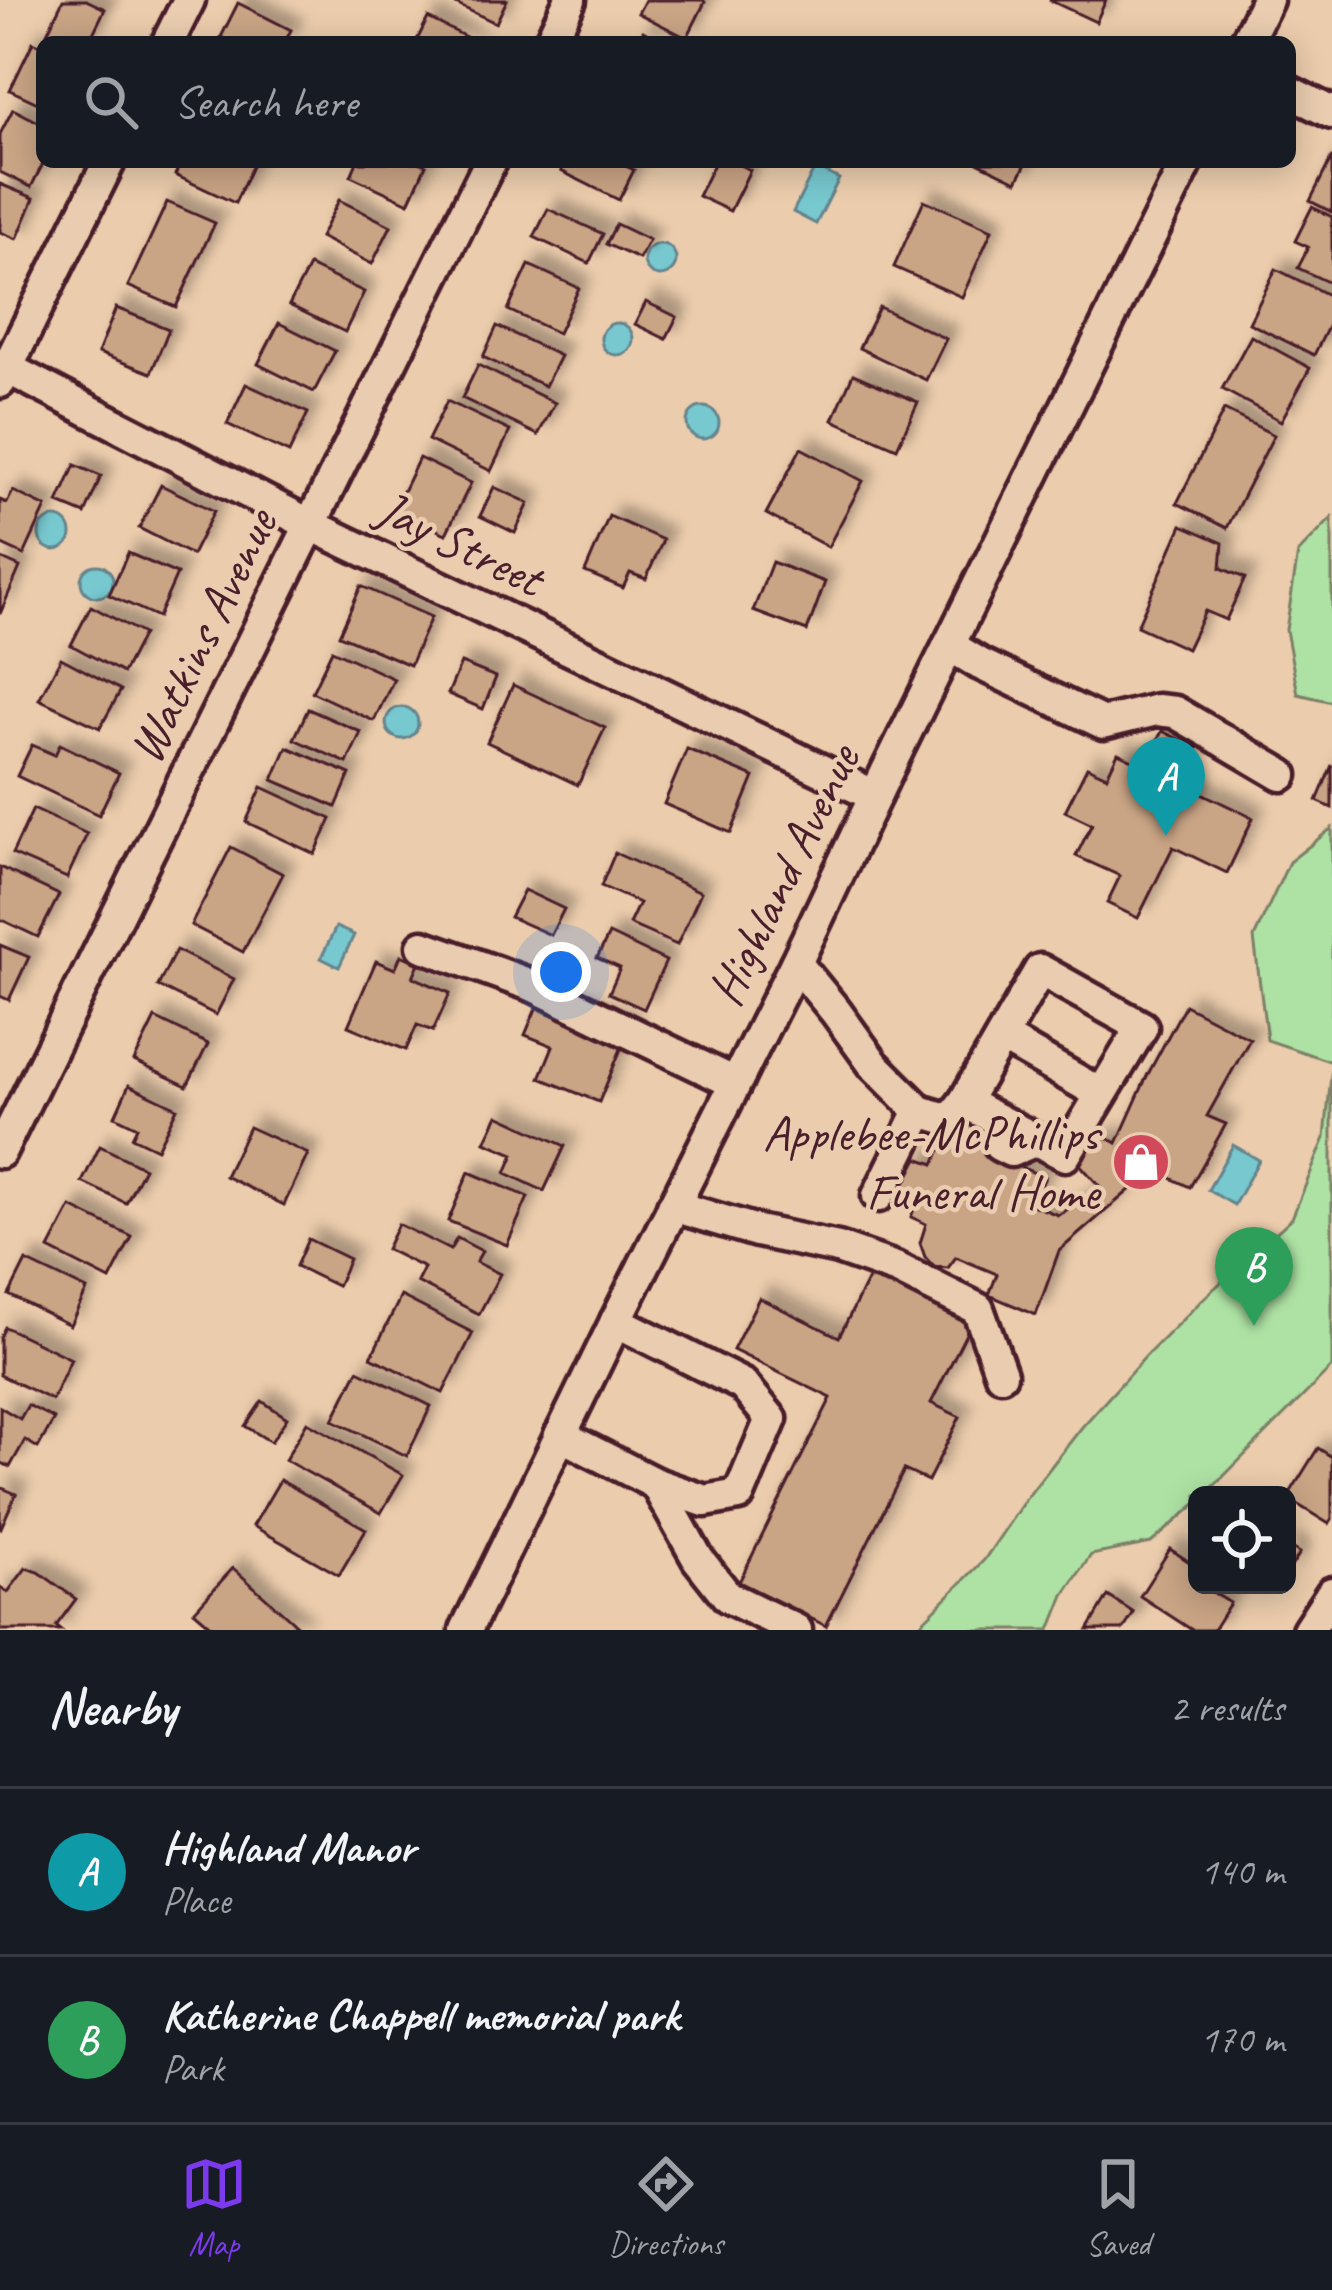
<!DOCTYPE html>
<html lang="en">
<head>
<meta charset="utf-8">
<style>
	:root { --surface:#171b24; --page:#20242c; --text:#f1f3f6; --muted:#9ea1a6; --line:#363941; --accent:#7c3aed }
	body { margin:0; font-family:Caveat,sans-serif; background:var(--page); color:var(--text) }
	.controls { position:absolute; right:36px; bottom:36px; display:grid; overflow:hidden; border-radius:18px; box-shadow:0 6px 30px #0003 }
	.controls button { width:108px; height:108px; display:grid; place-items:center; padding:0; border:0; border-bottom:3px solid var(--line); background:var(--surface); color:var(--text); font:60px sans-serif }
	.you { position:absolute; left:561px; top:972px; width:42px; height:42px; margin:-30px; border:9px solid #fff; border-radius:50%; background:#1a73e8; box-shadow:0 0 0 18px #1a73e833 }
	.badge { display:grid; place-items:center; width:78px; height:78px; border-radius:50%; background:var(--accent); color:#fff; font-size:39px; font-weight:700 }
	.pin { position:absolute; translate:-50% -99px; filter:drop-shadow(0 3px 6px #0008) }
	.pin::after { content:''; position:absolute; top:63px; width:42px; height:36px; background:inherit; clip-path:polygon(0 0,100% 0,50% 100%) }
	.list { margin:0; padding:0; list-style:none }
	h2 { display:flex; justify-content:space-between; align-items:center; height:156px; margin:0; padding:0 48px; font-size:51px }
	h2 small { font-size:39px; font-weight:400; color:var(--muted) }
	.list li { display:grid; grid-template-columns:78px 1fr auto; gap:36px; align-items:center; box-sizing:border-box; height:168px; padding:0 48px; border-top:3px solid var(--line) }
	.list b { display:block; font-size:45px; white-space:nowrap }
	.list p { margin:0; font-size:39px; white-space:nowrap; color:var(--muted) }
	.list em { font-size:39px; font-style:normal; color:var(--muted) }
	.icon { flex:none; width:66px; height:66px; fill:none; stroke:currentColor; stroke-width:2; stroke-linecap:round; stroke-linejoin:round }
	.map { position:relative; flex:none; width:1332px; height:1630px; overflow:hidden }
	.search { position:absolute; background:var(--surface); box-shadow:0 6px 30px #0003; left:36px; right:36px; top:36px; height:132px; display:flex; align-items:center; gap:30px; box-sizing:border-box; padding:0 42px; border-radius:18px; color:var(--muted); font-size:45px }
	.sheet { height:492px; background:var(--surface) }
	nav { display:flex; justify-content:space-around; align-items:center; box-sizing:border-box; height:168px; border-top:3px solid var(--line); background:var(--surface); font-size:33px; color:var(--muted) }
	nav a { display:grid; justify-items:center; gap:6px }
	nav .on { color:var(--accent) }
	.map>svg:first-child { display:block }
	.green { fill:#aee2a4; stroke:#7c8068; stroke-width:3 }
	.water { fill:#77c8cf; stroke:#65848d; stroke-width:3 }
	.building { fill:#c9a485; stroke:#4a1f2b; stroke-width:3; filter:url(#shadow) }
	.lines { fill:none; stroke-linecap:round; stroke-linejoin:round }
	.minor-tunnel { stroke:#cba992; stroke-width:30; stroke-dasharray:30 15; stroke-linecap:butt }
	.minor-casing { stroke:#4a1f2b; stroke-width:39 }
	.minor { stroke:#eacdb0; stroke-width:30 }
	.labels { text-anchor:middle; dominant-baseline:central; stroke-width:9; stroke-linejoin:round; paint-order:stroke }
	.street-label { font-size:51px; fill:#4a1f2b; stroke:#eacdb0 }
	.poi-label { font-size:51px; fill:#4a1f2b; stroke:#eacdb0; text-anchor:end }
</style>
</head>
<body>
<div class="map">
<svg width="1332" height="1630" viewBox="0 0 1332 1630">
	<defs>
		<filter id="shadow"><feDropShadow dx="11" dy="-11" stdDeviation="6" flood-color="#0004"/></filter>
	</defs>
	<rect width="100%" height="100%" fill="#ebccac"/>
	<filter id="ink" filterUnits="userSpaceOnUse"><feTurbulence type="fractalNoise" baseFrequency=".00833" numOctaves="2"/><feDisplacementMap in="SourceGraphic" scale="24" xChannelSelector="R" yChannelSelector="G"/><feConvolveMatrix kernelMatrix="1 2 1 2 8 2 1 2 1" color-interpolation-filters="sRGB"/></filter>
	<g filter="url(#ink)">
		<!-- green -->
		<g class="green">
			<polygon points="1332,518 1332,702 1298,694 1286,630 1298,553"/>
			<polygon points="1332,828 1332,1062 1267,1040 1254,938 1289,862"/>
			<polygon points="1332,1065 1332,1367 1205,1495 1197,1495 1197,1503 1151,1543 1091,1555 1064,1595 1050,1630 923,1630 917,1627 984,1560 1025,1500 1082,1427 1146,1356 1206,1296 1292,1218 1325,1138"/>
		</g>
		<!-- water -->
		<g class="water">
			<polygon points="815,167 839,179 816,224 793,212"/>
			<circle cx="660" cy="260" r="16"/>
			<circle cx="617" cy="339" r="16"/>
			<circle cx="703" cy="423" r="16"/>
			<circle cx="55" cy="534" r="16"/>
			<circle cx="97" cy="581" r="16"/>
			<circle cx="402" cy="723" r="16"/>
			<polygon points="336,927 354,935 339,967 321,958"/>
			<polygon points="1233,1145 1259,1160 1234,1205 1208,1190"/>
		</g>
		<!-- building -->
		<g class="building">
			<polygon points="63,0 86,0 105,9 89,42 66,42 47,33"/>
			<polygon points="447,0 507,0 496,23"/>
			<polygon points="645,0 703,0 705,2 687,38 638,13"/>
			<polygon points="1049,0 1106,0 1096,22"/>
			<polygon points="238,3 291,30 285,42 231,42 221,37"/>
			<polygon points="428,18 476,42 416,42"/>
			<polygon points="643,31 663,42 638,42"/>
			<polygon points="33,42 42,46 42,105 10,90"/>
			<polygon points="13,109 42,124 44,162 31,187 0,172 0,134"/>
			<polygon points="1332,157 1332,212 1310,201"/>
			<polygon points="181,162 254,162 235,203 175,175"/>
			<polygon points="357,162 419,162 426,165 409,203 351,176"/>
			<polygon points="565,162 617,162 634,170 619,200 561,171"/>
			<polygon points="715,162 733,162 750,170 730,211 698,196"/>
			<polygon points="977,162 1027,162 1017,181"/>
			<polygon points="0,184 34,198 17,239 0,232"/>
			<polygon points="339,200 391,226 372,264 320,237"/>
			<polygon points="924,200 992,230 962,297 894,267"/>
			<polygon points="167,202 215,223 176,307 128,286"/>
			<polygon points="1312,207 1332,217 1332,284 1298,268 1308,247 1295,241"/>
			<polygon points="548,209 603,234 589,263 534,237"/>
			<polygon points="616,224 649,240 639,259 606,244"/>
			<polygon points="529,265 579,288 558,333 508,310"/>
			<polygon points="309,266 364,292 345,332 289,305"/>
			<polygon points="1276,269 1332,297 1332,319 1314,355 1249,323"/>
			<polygon points="646,302 677,317 666,339 635,324"/>
			<polygon points="879,307 946,339 926,380 859,348"/>
			<polygon points="116,308 169,329 151,373 98,353"/>
			<polygon points="279,323 335,351 314,392 258,364"/>
			<polygon points="497,326 560,356 545,386 483,357"/>
			<polygon points="1251,336 1310,368 1281,421 1222,389"/>
			<polygon points="478,365 555,403 538,435 462,398"/>
			<polygon points="853,374 918,402 897,448 833,420"/>
			<polygon points="246,384 308,413 289,453 227,424"/>
			<polygon points="447,401 510,431 491,471 428,440"/>
			<polygon points="1224,410 1274,435 1227,528 1177,503"/>
			<polygon points="801,448 863,481 828,547 766,514"/>
			<polygon points="419,458 471,483 446,534 394,510"/>
			<polygon points="75,465 101,476 85,514 58,503"/>
			<polygon points="161,485 214,511 192,555 139,528"/>
			<polygon points="494,487 529,503 515,533 480,516"/>
			<polygon points="13,491 46,507 24,555 0,544 0,500 7,503"/>
			<polygon points="609,516 663,540 646,579 630,573 623,588 585,572"/>
			<polygon points="1182,525 1223,543 1221,568 1245,578 1226,620 1205,611 1187,649 1137,626"/>
			<polygon points="128,553 177,574 158,617 109,595"/>
			<polygon points="0,558 20,567 0,614"/>
			<polygon points="772,562 825,582 807,631 753,611"/>
			<polygon points="361,586 431,617 410,665 339,635"/>
			<polygon points="91,606 143,634 123,673 71,645"/>
			<polygon points="332,650 394,679 374,721 312,692"/>
			<polygon points="61,658 121,690 100,728 39,699"/>
			<polygon points="461,663 496,677 483,709 448,694"/>
			<polygon points="513,685 605,728 578,785 487,742"/>
			<polygon points="308,709 361,732 347,763 294,739"/>
			<polygon points="1162,731 1197,748 1181,783 1253,818 1227,873 1173,847 1138,918 1107,903 1120,876 1076,856 1092,824 1065,811 1087,767 1107,776 1118,753 1145,766"/>
			<polygon points="60,744 119,773 99,815 17,776 32,745 55,755"/>
			<polygon points="287,747 350,774 336,807 273,780"/>
			<polygon points="687,749 754,777 731,833 664,804"/>
			<polygon points="1332,765 1332,808 1317,801"/>
			<polygon points="262,787 331,819 315,854 246,822"/>
			<polygon points="33,809 87,834 67,878 12,854"/>
			<polygon points="231,847 283,874 243,952 191,925"/>
			<polygon points="615,853 701,892 677,945 629,924 639,903 601,886"/>
			<polygon points="0,867 59,895 38,937 0,919"/>
			<polygon points="524,890 564,909 551,935 510,917"/>
			<polygon points="609,934 666,961 644,1009 609,993 620,968 597,958"/>
			<polygon points="0,945 29,957 9,1000 0,996"/>
			<polygon points="176,950 234,979 216,1015 158,986"/>
			<polygon points="401,955 419,963 413,977 450,993 433,1031 417,1025 406,1050 348,1026 376,961 395,969"/>
			<polygon points="543,992 630,1027 599,1102 540,1078 553,1046 525,1035"/>
			<polygon points="1185,1005 1250,1039 1207,1116 1226,1124 1190,1187 1143,1165 1132,1188 1059,1251 1036,1315 989,1295 997,1274 956,1257 948,1268 934,1267 925,1257 920,1243 926,1224 911,1217 918,1198 901,1191 918,1158 934,1164 943,1143 956,1146 968,1119 1004,1136 993,1156 1045,1177 1032,1205 1058,1215 1102,1189 1075,1159 1107,1137 1117,1143 1147,1076"/>
			<polygon points="155,1018 208,1044 187,1086 134,1061"/>
			<polygon points="129,1085 177,1108 157,1149 132,1137 137,1127 115,1116"/>
			<polygon points="498,1115 565,1146 544,1191 506,1173 514,1154 485,1142"/>
			<polygon points="249,1127 308,1154 284,1205 225,1176"/>
			<polygon points="100,1146 144,1168 126,1203 82,1182"/>
			<polygon points="469,1172 528,1197 507,1245 448,1221"/>
			<polygon points="71,1207 132,1237 110,1280 49,1249"/>
			<polygon points="398,1224 450,1250 457,1238 482,1251 476,1262 500,1274 479,1314 417,1282 424,1268 386,1249"/>
			<polygon points="308,1239 349,1259 337,1286 296,1266"/>
			<polygon points="26,1261 87,1290 70,1325 9,1295"/>
			<polygon points="872,1271 973,1320 931,1403 960,1417 928,1481 904,1470 826,1626 739,1582 831,1398 733,1350 759,1298 839,1337"/>
			<polygon points="401,1296 473,1333 443,1393 371,1357"/>
			<polygon points="5,1327 71,1359 52,1400 0,1375 0,1337"/>
			<polygon points="358,1370 431,1406 407,1456 333,1420"/>
			<polygon points="262,1401 287,1418 271,1442 245,1426"/>
			<polygon points="28,1405 54,1419 38,1448 25,1440 10,1467 0,1462 0,1407 20,1419"/>
			<polygon points="307,1422 403,1475 381,1513 285,1460"/>
			<polygon points="1318,1448 1332,1457 1332,1519 1329,1524 1287,1498"/>
			<polygon points="280,1480 366,1529 339,1575 253,1526"/>
			<polygon points="0,1487 16,1494 0,1530"/>
			<polygon points="1287,1545 1300,1553 1287,1573"/>
			<polygon points="1170,1549 1197,1567 1197,1585 1215,1585 1211,1591 1230,1603 1213,1630 1192,1630 1140,1596"/>
			<polygon points="26,1568 39,1572 76,1599 56,1626 61,1630 0,1630 0,1587 8,1592"/>
			<polygon points="233,1568 302,1630 216,1630 194,1611"/>
			<polygon points="1108,1596 1134,1613 1123,1630 1088,1630"/>
		</g>
		<g class="lines">
			<!-- minor-tunnel -->
			<polyline class="minor-tunnel" points="964,1128 999,1145"/>
			<!-- minor casing -->
			<g class="minor-casing">
				<g id="minor">
					<polyline points="168,42 189,0"/>
					<polyline points="550,42 570,0"/>
					<polyline points="1246,42 1267,0"/>
					<polyline points="1290,92 1332,113"/>
					<polyline points="7,368 311,525 875,796"/>
					<polyline points="0,382 109,162"/>
					<polyline points="949,645 980,664 1103,723 1157,710 1175,712 1282,775"/>
					<polyline points="423,946 534,986 735,1083"/>
					<polyline points="796,963 836,1012 874,1065 920,1111 950,1120 964,1102 1040,970 1142,1027 1065,1155 964,1102"/>
					<polyline points="1002,1037 1101,1094"/>
					<polyline points="999,1145 1011,1151 1036,1140"/>
					<polyline points="0,1152 490,162"/>
					<polyline points="878,1196 920,1111"/>
					<polyline points="673,1206 757,1231 838,1248 898,1269 978,1309 1001,1374"/>
					<polyline points="560,1435 656,1484 705,1501 739,1495 771,1419 743,1385 616,1321"/>
					<polyline points="656,1484 698,1559 728,1597 796,1630"/>
					<polyline points="466,1630 620,1313 796,963 886,773 1187,162"/>
					<polyline points="1308,1630 1332,1593"/>
				</g>
			</g>
			<!-- minor -->
			<use href="#minor" class="minor"/>
		</g>
	</g>
	<!-- icons -->
	<defs>
		<g id="shop-disc" transform="scale(3)"><circle r="9.5" fill="#d1495b" stroke="#eacdb0"/><path d="M-5-2.5h2.3a2.7 3.5 0 0 1 5.4 0H5L5.5 6h-11ZM-1.5-2.5h3a1.5 2.3 0 0 0-3 0Z" fill="#fff"/></g>
	</defs>
	<g fill-rule="evenodd">
		<use href="#shop-disc" x="1141" y="1162"/>
	</g>
	<g class="labels">
		<!-- street labels -->
		<g class="street-label">
			<text transform="translate(460 543) rotate(26)">Jay Street</text>
			<text transform="translate(202 636) rotate(-64)">Watkins Avenue</text>
			<text transform="translate(783 875) rotate(-64)">Highland Avenue</text>
		</g>
		<!-- poi labels -->
		<g class="poi-label">
			<text x="1099" y="1133">Applebee-McPhillips<tspan x="1099" dy="59">Funeral Home</tspan></text>
		</g>
	</g>
</svg>
<div class="controls">
<button><svg class="icon" aria-label="locate" viewBox="0 0 24 24"><circle cx="12" cy="12" r="6"/><path d="M12 2v4M12 18v4M2 12h4M18 12h4"/></svg></button>
</div>
<div class="you"></div>
<div class="pin badge" style="left:1166px;top:836px;background:#0f9aa8">A</div>
<div class="pin badge" style="left:1254px;top:1326px;background:#2e9e5b">B</div>
<div class="search"><svg class="icon" aria-label="search" viewBox="0 0 24 24"><circle cx="10" cy="10" r="6"/><path d="M15 15l6 6"/></svg>Search here</div>
</div>
<section class="sheet">
<h2>Nearby<small>2 results</small></h2>
<ul class="list">
<li><span class="badge" style="background:#0f9aa8">A</span><div><b>Highland Manor</b><p>Place</p></div><em>140 m</em></li>
<li><span class="badge" style="background:#2e9e5b">B</span><div><b>Katherine Chappell memorial park</b><p>Park</p></div><em>170 m</em></li>
</ul>
</section>
<nav>
<a class="on"><svg class="icon" aria-label="map" viewBox="0 0 24 24"><path d="M3 6l6-2 6 2 6-2v14l-6 2-6-2-6 2zM9 4v14M15 6v14"/></svg>Map</a>
<a><svg class="icon" aria-label="directions" viewBox="0 0 24 24"><path d="M12 3l9 9-9 9-9-9zM9 14v-3h6M13 9l2 2-2 2"/></svg>Directions</a>
<a><svg class="icon" aria-label="saved" viewBox="0 0 24 24"><path d="M7 4h10v16l-5-4-5 4z"/></svg>Saved</a>
</nav>
</body>
</html>
